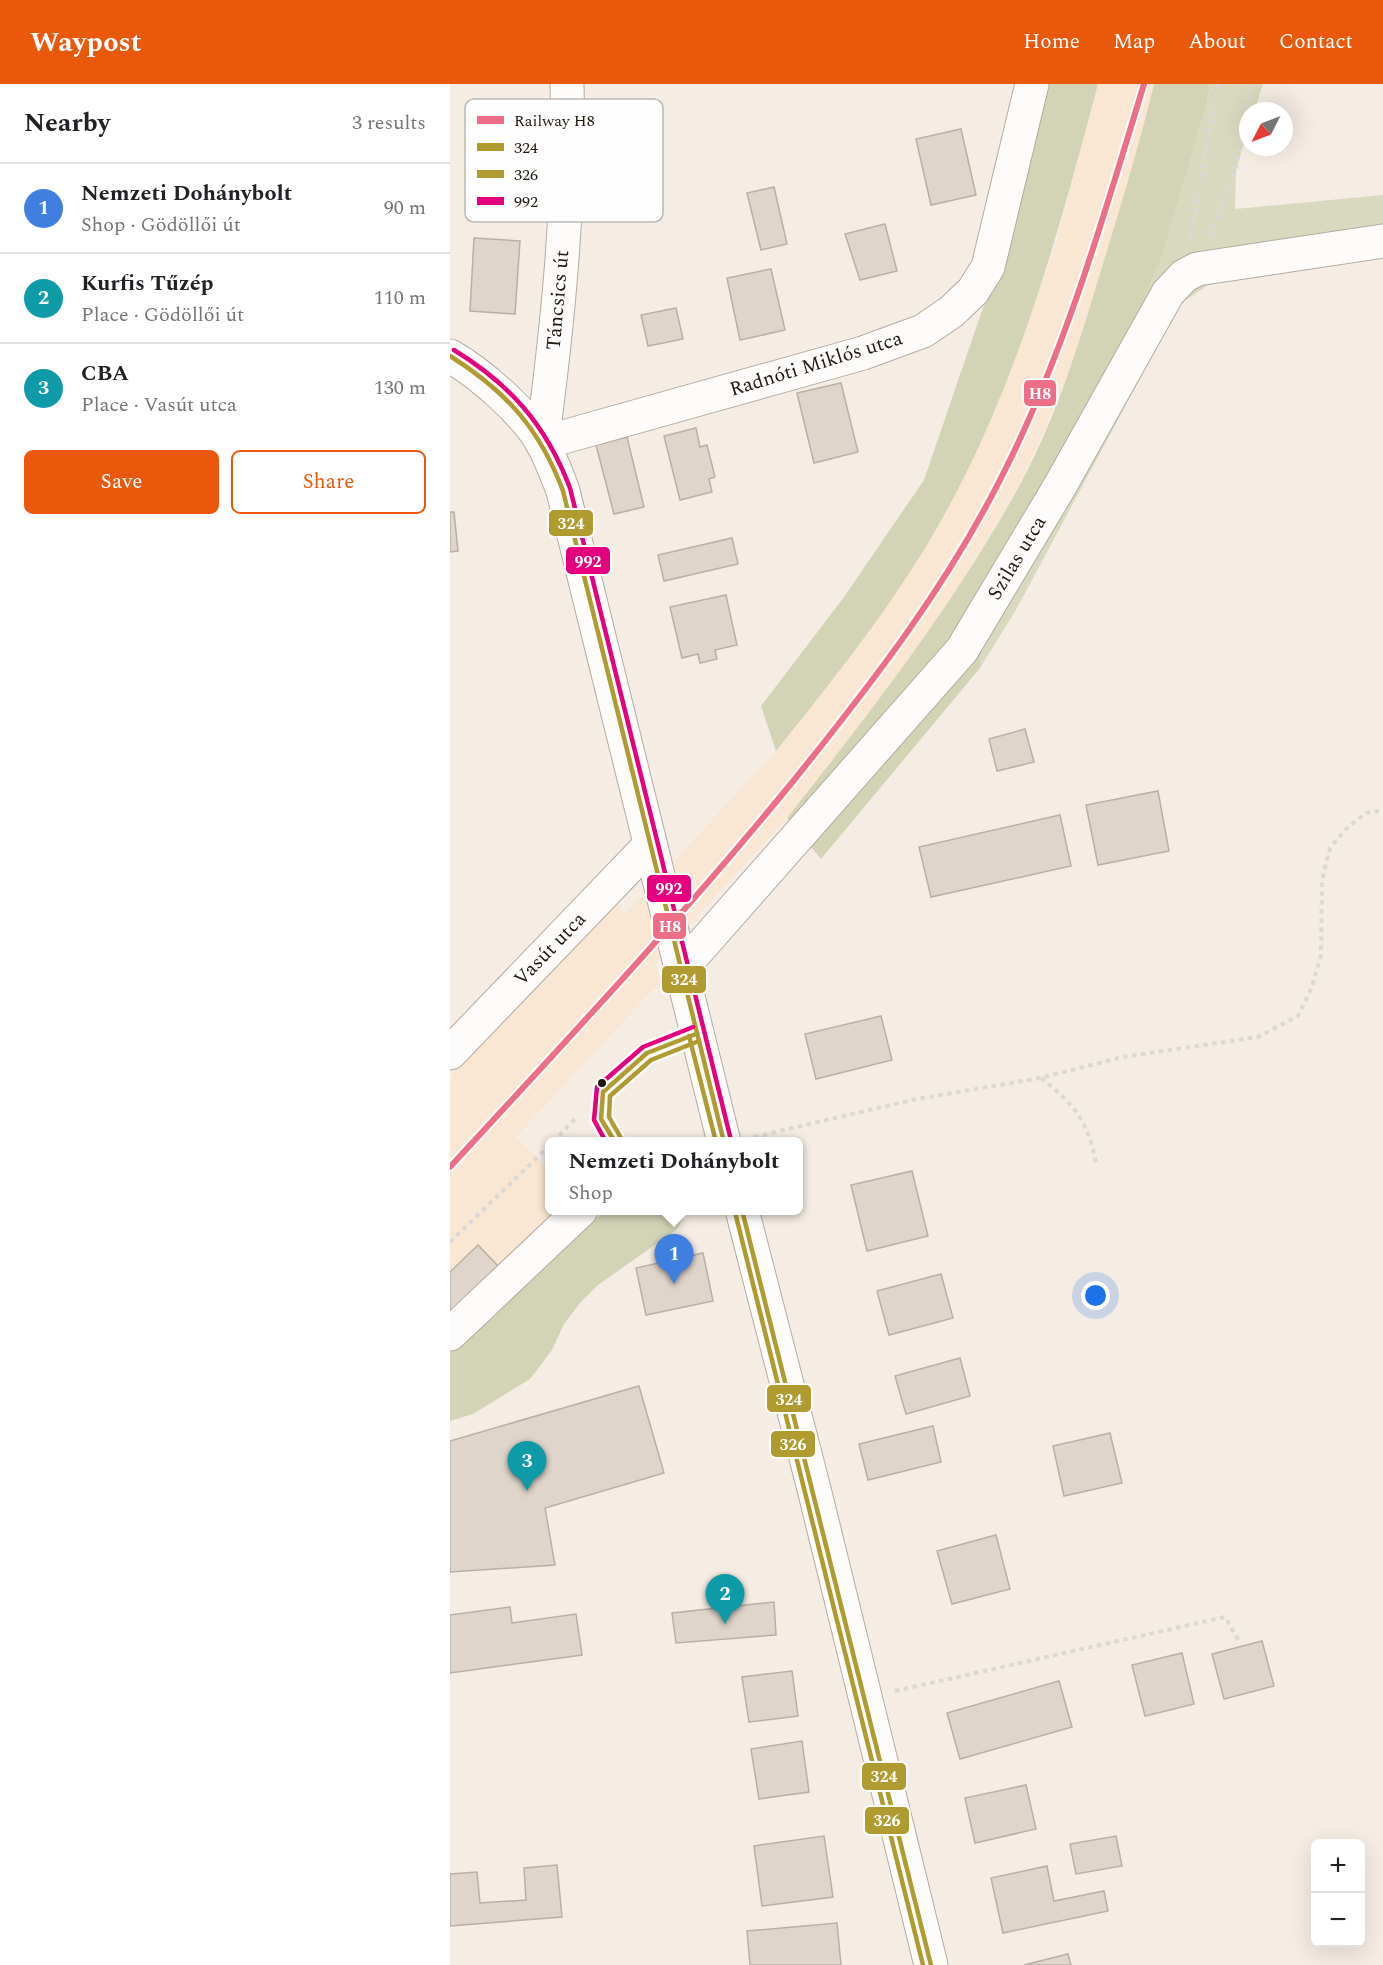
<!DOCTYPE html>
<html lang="en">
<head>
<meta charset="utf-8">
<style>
	:root { --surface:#fff; --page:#f6f6f6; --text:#202124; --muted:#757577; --line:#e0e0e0; --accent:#ea580c }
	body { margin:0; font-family:Spectral,serif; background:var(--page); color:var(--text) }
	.controls { position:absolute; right:18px; bottom:18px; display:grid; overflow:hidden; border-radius:9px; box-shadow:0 6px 24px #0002 }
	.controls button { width:54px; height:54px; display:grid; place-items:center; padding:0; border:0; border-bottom:2px solid var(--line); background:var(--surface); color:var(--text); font:30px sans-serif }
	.compass { position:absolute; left:789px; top:18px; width:54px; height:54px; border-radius:50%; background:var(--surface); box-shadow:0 6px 24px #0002; rotate:228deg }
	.you { position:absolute; left:646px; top:1212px; width:21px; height:21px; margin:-15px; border:4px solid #fff; border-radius:50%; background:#1a73e8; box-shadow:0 0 0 9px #1a73e833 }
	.badge { display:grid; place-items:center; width:39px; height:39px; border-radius:50%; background:var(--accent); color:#fff; font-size:20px; font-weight:700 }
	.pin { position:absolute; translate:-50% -50px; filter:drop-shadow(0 2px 3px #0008) }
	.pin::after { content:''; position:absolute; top:32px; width:21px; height:18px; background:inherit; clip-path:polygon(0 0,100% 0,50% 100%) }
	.popup { position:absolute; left:95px; top:1053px; width:258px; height:78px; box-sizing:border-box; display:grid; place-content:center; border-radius:9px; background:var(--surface); filter:drop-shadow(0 2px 4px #0005); font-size:20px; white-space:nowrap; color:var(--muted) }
	.popup b { font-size:22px; color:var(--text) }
	.popup::after { content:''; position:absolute; left:50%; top:100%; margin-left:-12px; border:12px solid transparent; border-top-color:var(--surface) }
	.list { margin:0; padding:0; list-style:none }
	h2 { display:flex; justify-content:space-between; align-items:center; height:78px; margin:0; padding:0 24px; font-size:26px }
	h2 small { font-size:20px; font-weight:400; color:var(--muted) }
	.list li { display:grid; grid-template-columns:39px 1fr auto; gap:18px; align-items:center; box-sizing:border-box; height:90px; padding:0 24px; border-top:2px solid var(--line) }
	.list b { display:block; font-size:22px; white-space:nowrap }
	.list p { margin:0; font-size:20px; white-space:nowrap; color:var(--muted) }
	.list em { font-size:20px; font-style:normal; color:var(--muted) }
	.actions { display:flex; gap:12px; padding:18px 24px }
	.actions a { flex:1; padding:14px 0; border:2px solid var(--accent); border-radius:9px; text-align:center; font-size:21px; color:var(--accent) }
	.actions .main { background:var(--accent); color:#fff }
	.map { position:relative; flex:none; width:933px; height:1881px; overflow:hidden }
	header { display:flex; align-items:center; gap:36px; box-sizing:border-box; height:84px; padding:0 30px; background:var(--accent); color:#fff }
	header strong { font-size:28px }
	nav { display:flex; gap:33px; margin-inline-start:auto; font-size:21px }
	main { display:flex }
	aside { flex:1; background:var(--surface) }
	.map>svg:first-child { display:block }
	.built { fill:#f9e7d4 }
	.green { fill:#d8d9be }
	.forest { fill:#d3d4b6 }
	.building { fill:#e0d5ca; stroke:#b8b0a6; stroke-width:1.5 }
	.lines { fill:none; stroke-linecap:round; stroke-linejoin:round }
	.lane-casing { stroke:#b3aba1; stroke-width:19 }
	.street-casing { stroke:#b3aba1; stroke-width:35 }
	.secondary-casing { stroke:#b3aba1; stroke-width:35 }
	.path { stroke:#dbd8d5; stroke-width:4; stroke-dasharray:4.5 4.5; stroke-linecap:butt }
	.lane { stroke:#fefcfb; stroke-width:16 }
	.street { stroke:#fefcfb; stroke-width:33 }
	.secondary { stroke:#fefcfb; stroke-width:33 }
	.bus-1-casing { stroke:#fdfdfd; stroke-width:9 }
	.bus-2-casing { stroke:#fdfdfd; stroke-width:9 }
	.bus-3-casing { stroke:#fdfdfd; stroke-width:9 }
	.bus-1 { stroke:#af9b30; stroke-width:4.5 }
	.bus-2 { stroke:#af9b30; stroke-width:4.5 }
	.bus-3 { stroke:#e5007d; stroke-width:4.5 }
	.rail-1-casing { stroke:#fdfdfd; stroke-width:10 }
	.rail-1 { stroke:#ed6e86; stroke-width:6 }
	.bus-dot { fill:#21180d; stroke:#fdfdfd; stroke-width:2 }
	.labels { text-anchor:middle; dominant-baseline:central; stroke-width:5; stroke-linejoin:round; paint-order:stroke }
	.street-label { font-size:20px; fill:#21180d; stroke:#fdfdfd }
	.key { fill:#fdfdfd; stroke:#bbb8b5; stroke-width:1.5 }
	.key-label { font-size:16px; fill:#21180d }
	.line-badge { stroke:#fdfdfd; stroke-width:2 }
	.badge-label { font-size:16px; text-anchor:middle; font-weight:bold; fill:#fff }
</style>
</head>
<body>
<header>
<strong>Waypost</strong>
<nav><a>Home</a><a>Map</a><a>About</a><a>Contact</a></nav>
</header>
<main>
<aside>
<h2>Nearby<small>3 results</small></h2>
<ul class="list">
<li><span class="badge" style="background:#3f7fe0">1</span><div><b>Nemzeti Dohánybolt</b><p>Shop · Gödöllői út</p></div><em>90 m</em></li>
<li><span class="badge" style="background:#0f9aa8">2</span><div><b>Kurfis Tűzép</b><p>Place · Gödöllői út</p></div><em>110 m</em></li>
<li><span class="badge" style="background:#0f9aa8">3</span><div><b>CBA</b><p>Place · Vasút utca</p></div><em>130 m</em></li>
</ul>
<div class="actions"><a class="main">Save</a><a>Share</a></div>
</aside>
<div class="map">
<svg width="933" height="1881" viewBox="0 0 933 1881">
	<rect width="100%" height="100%" fill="#f5ece3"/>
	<!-- built -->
	<polygon class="built" points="648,0 704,0 686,75 622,280 573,394 510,501 442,602 337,734 206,877 210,898 66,1053 99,1085 100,1126 113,1127 0,1241 0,992 168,816 174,831 326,667 387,591 450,502 507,407 548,319 605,163"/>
	<!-- green -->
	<polygon class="green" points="760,0 813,0 804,27 798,27 798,47 786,85 785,125 933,111 933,173 764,197 730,220 567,524 530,584 532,516 713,169 757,19"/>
	<!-- forest -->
	<g class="forest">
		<path d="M 597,0 L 648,0 C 611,139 574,278 507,407 C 459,501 392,585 326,667 L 311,622 L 394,513 L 474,396 L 550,174 Z"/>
		<path d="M 704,0 L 760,0 L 757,19 L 713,169 L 664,284 L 532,515 L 530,584 L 371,775 L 337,734 C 423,625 507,517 573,395 C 606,333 628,263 648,196 C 668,131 688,66 704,0 Z"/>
		<polygon points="155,1127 238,1127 226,1146 148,1201 130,1219 114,1240 102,1266 80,1295 23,1330 0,1337 0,1264"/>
	</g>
	<!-- building -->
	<g class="building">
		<polygon points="189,44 191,80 206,79 207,105 193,106 193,113 159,116 154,46"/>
		<polygon points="511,45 526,111 481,121 466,55"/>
		<polygon points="25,52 61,54 59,90 23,88"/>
		<polygon points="324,103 337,160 311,166 297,109"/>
		<polygon points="435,140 447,187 410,196 395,150"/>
		<polygon points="24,154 70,157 65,230 20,227"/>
		<polygon points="321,185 335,246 290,256 277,194"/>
		<polygon points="226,224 233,255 198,262 191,231"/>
		<polygon points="391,299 408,368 364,379 347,309"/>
		<polygon points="246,344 250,363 257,361 265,393 259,395 262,408 230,416 214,352"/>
		<polygon points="177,353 194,423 164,430 146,361"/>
		<polygon points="0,428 4,428 8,467 0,468"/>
		<polygon points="282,454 288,480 214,497 208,471"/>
		<polygon points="276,511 287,561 265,566 267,575 250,579 248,570 232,574 220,523"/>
		<polygon points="575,645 584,678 547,687 539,655"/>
		<polygon points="708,707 719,767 648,781 636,721"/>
		<polygon points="610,731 621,782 481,813 469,763"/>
		<polygon points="431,932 442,976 366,995 355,950"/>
		<polygon points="462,1087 478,1152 417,1167 401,1101"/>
		<polygon points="28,1161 49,1183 0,1229 0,1188"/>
		<polygon points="253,1169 263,1217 196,1231 186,1184"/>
		<polygon points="491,1190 503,1234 439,1251 427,1207"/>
		<polygon points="510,1274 520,1312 456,1330 445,1292"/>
		<polygon points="189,1302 214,1389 95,1424 105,1481 0,1488 0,1357"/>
		<polygon points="483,1342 491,1378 418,1396 409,1360"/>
		<polygon points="660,1349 672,1399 614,1412 603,1362"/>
		<polygon points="546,1451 560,1505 502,1520 487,1467"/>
		<polygon points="324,1518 326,1551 226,1559 222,1529"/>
		<polygon points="60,1523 62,1539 126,1530 132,1571 0,1589 0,1531"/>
		<polygon points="812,1557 824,1602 774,1615 762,1570"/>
		<polygon points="732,1569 744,1620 695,1632 682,1581"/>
		<polygon points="342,1587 348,1632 299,1638 292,1593"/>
		<polygon points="609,1597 622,1643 510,1675 497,1629"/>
		<polygon points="352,1657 359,1708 309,1715 301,1665"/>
		<polygon points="576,1701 586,1745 525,1759 515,1714"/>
		<polygon points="374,1752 383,1813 312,1822 304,1762"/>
		<polygon points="666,1752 672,1782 626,1790 620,1760"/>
		<polygon points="107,1781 112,1833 0,1842 0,1790 27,1788 30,1819 76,1816 74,1784"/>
		<polygon points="597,1782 604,1817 654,1807 658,1827 553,1849 541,1794"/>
		<polygon points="387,1839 391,1881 300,1881 297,1847"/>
		<polygon points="618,1870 621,1881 574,1881"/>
	</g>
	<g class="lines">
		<!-- lane casing -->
		<g class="lane-casing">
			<polyline id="lane" points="165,1058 151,1035 153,1008 197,969 246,950"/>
		</g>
		<!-- street casing -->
		<g class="street-casing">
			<g id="street">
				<path d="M 117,0 C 120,120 108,239 92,359 L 413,269 L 473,247 L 501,228 L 523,207 L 538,183 L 582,0"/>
				<polyline points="231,885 512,566 610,402 718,209 734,192 747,185 933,157"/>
				<polyline points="0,969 200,761"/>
			</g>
		</g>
		<!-- secondary casing -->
		<g class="secondary-casing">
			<g id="secondary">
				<path d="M 0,272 C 30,289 76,329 93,360 C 101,375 107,391 113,407 L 274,1058"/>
				<polyline points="292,1126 364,1405 481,1881"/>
				<polyline points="0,1250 131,1126"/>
			</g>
		</g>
		<!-- path -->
		<g class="path">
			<polyline points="760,152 786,85 801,0"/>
			<polyline points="740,155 768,0"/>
			<path d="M 591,994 C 624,1020 639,1038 646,1080"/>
			<polyline points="304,1053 462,1016 590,994 673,973 808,953 848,932 862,903 871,871 872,796 880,764 896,745 916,729 933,726"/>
			<polyline points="103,1058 126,1034"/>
			<polyline points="0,1158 100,1061"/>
			<polyline points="445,1607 775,1533 789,1557"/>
		</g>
		<!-- lane -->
		<use href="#lane" class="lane"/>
		<!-- street -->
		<use href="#street" class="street"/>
		<!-- secondary -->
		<use href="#secondary" class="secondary"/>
		<!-- bus-1 casing -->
		<g class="bus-1-casing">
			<g id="bus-1">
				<path d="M 0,272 C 56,307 90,345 113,407 L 274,1058"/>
				<polyline points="165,1058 151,1035 153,1008 197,969 246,950"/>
				<polyline points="292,1126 481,1881"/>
			</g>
		</g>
		<!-- bus-2 casing -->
		<g class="bus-2-casing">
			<g id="bus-2">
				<polyline points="239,952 266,1058"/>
				<polyline points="171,1054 159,1033 160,1012 201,976 249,957"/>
				<polyline points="285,1128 473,1881"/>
			</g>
		</g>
		<!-- bus-3 casing -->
		<g class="bus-3-casing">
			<g id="bus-3">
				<path d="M 4,266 C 61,301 96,341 120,404 L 281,1056"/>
				<polyline points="156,1058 144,1036 147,1003 193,963 243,943"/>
			</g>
		</g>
		<!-- bus-1 -->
		<use href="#bus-1" class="bus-1"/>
		<!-- bus-2 -->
		<use href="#bus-2" class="bus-2"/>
		<!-- bus-3 -->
		<use href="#bus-3" class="bus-3"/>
		<!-- rail-1 casing -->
		<g class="rail-1-casing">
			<path id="rail-1" d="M 0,1083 C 117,956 235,830 344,696 C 423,598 498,501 554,388 C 616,265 654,131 694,0"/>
		</g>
		<!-- rail-1 -->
		<use href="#rail-1" class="rail-1"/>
	</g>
	<!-- markers -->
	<circle class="bus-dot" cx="152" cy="999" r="5"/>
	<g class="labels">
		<!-- street labels -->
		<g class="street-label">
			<text transform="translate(108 216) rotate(-85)">Táncsics út</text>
			<text transform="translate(366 280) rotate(-17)">Radnóti Miklós utca</text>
			<text transform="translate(567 474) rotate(-59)">Szilas utca</text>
			<text transform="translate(100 865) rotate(-46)">Vasút utca</text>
		</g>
	</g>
	<!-- legend -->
	<rect x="15" y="15" width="198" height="123" rx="9" class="key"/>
	<rect x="27" y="32" width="27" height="8" fill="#ed6e86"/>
	<rect x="27" y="59" width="27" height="8" fill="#af9b30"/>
	<rect x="27" y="86" width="27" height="8" fill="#af9b30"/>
	<rect x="27" y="113" width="27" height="8" fill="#e5007d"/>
	<g class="key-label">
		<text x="64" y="42">Railway H8</text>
		<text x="64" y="69">324</text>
		<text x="64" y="96">326</text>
		<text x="64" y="123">992</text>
	</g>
	<g class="line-badge">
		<rect x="573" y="295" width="34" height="28" rx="6" fill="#ed6e86"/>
		<rect x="98" y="425" width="46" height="28" rx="6" fill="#af9b30"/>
		<rect x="115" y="462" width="46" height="29" rx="6" fill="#e5007d"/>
		<rect x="196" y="790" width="46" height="29" rx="6" fill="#e5007d"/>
		<rect x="202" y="828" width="35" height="28" rx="6" fill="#ed6e86"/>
		<rect x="211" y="881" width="46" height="29" rx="6" fill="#af9b30"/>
		<rect x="316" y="1300" width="46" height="29" rx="6" fill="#af9b30"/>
		<rect x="320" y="1346" width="46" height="28" rx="6" fill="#af9b30"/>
		<rect x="411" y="1678" width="46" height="29" rx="6" fill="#af9b30"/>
		<rect x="414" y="1722" width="46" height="29" rx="6" fill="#af9b30"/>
	</g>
	<g class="badge-label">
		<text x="590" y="315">H8</text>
		<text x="121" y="445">324</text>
		<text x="138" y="483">992</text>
		<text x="219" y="810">992</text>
		<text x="220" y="848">H8</text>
		<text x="234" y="901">324</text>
		<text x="339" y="1321">324</text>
		<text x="343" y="1366">326</text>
		<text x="434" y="1698">324</text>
		<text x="437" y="1742">326</text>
	</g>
</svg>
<div class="controls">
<button>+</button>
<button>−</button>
</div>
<svg class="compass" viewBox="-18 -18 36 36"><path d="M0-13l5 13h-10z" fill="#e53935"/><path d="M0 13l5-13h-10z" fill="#757577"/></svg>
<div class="you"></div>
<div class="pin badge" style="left:224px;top:1200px;background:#3f7fe0">1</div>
<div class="popup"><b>Nemzeti Dohánybolt</b>Shop</div>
<div class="pin badge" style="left:275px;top:1540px;background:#0f9aa8">2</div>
<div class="pin badge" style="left:77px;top:1407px;background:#0f9aa8">3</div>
</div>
</main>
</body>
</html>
